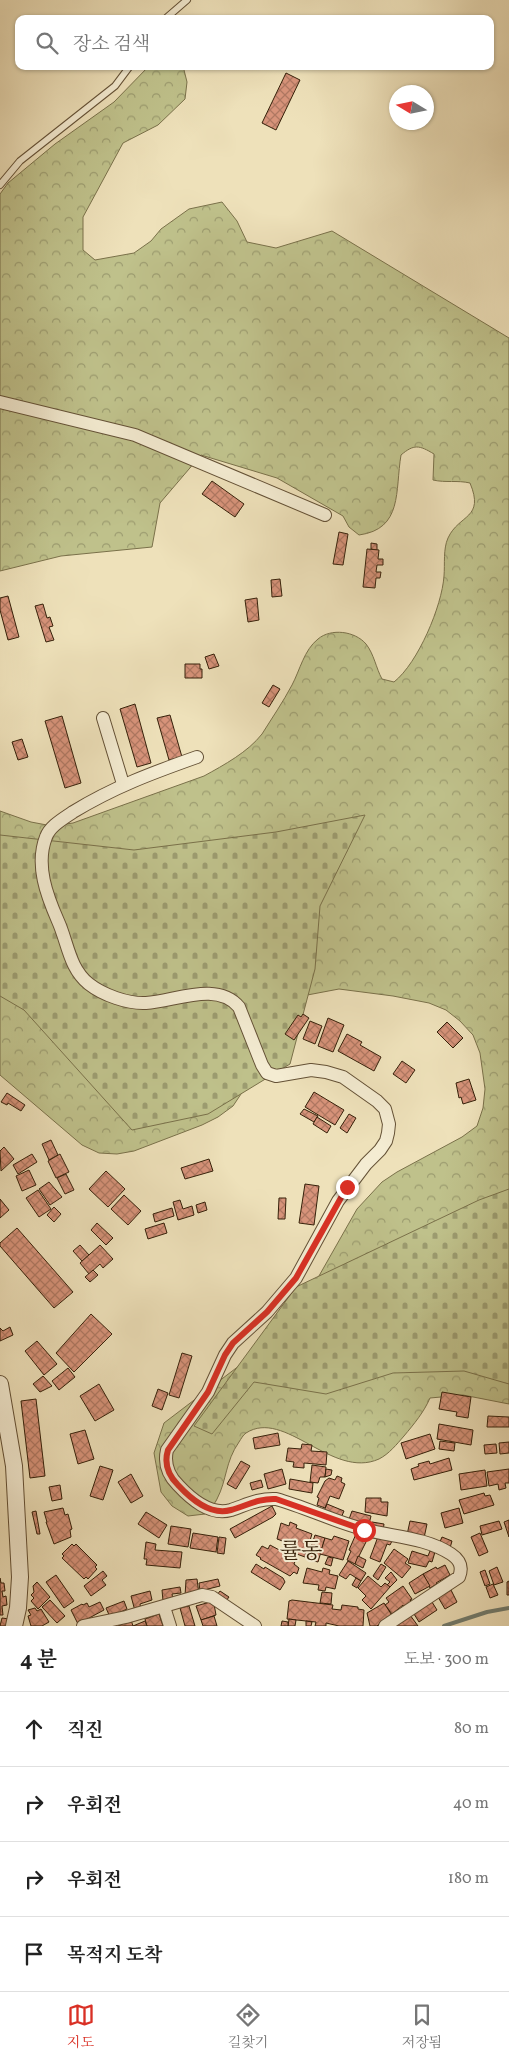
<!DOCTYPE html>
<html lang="ko">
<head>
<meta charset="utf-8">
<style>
	:root { --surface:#fff; --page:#f2f2f2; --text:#222; --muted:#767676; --line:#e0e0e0; --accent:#d93025 }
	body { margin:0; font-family:Vollkorn,"Noto Serif KR",serif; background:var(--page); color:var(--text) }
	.compass { position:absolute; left:389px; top:85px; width:45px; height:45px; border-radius:50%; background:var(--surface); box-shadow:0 1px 4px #0004; rotate:280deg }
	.stop { position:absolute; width:15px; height:15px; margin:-11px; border:4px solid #d93025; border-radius:50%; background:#fff }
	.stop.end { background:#d93025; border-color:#fff; box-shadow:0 1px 5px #0008 }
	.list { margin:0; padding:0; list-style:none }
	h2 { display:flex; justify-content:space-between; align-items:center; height:65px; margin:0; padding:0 20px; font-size:21px }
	h2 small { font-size:16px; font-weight:400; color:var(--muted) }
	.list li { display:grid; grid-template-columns:32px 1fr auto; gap:15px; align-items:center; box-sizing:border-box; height:75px; padding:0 20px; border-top:1px solid var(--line) }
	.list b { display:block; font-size:19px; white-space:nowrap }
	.list em { font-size:16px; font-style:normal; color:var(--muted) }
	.icon { flex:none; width:28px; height:28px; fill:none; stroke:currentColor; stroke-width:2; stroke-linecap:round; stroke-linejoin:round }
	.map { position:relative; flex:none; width:509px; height:1626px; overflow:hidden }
	.search { position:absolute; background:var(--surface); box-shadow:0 1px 4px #0004; left:15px; right:15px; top:15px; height:55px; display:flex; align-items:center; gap:12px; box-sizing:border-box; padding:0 18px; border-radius:10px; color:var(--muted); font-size:19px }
	.sheet { height:365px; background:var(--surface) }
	nav { display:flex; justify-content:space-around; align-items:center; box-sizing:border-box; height:70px; border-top:1px solid var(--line); background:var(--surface); font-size:14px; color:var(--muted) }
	nav a { display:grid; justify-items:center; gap:2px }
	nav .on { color:var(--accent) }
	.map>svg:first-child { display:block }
	.forest { fill:url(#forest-crowns); stroke:#7a714a }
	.cemetery { fill:url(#cemetery-stones); stroke:#7a714a }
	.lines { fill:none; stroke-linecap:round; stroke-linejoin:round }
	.stream { stroke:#727e71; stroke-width:4 }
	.building { fill:url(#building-cross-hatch); stroke:#36210a }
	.service-casing { stroke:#645136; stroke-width:8 }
	.minor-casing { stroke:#645136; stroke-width:14 }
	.tertiary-casing { stroke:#645136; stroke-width:18 }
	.service { stroke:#f4ecd2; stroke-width:6 }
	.minor { stroke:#f4ecd2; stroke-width:12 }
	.tertiary { stroke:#f4ecd2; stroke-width:16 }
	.route { stroke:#d93025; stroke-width:6 }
	.labels { text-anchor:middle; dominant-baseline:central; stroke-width:4; stroke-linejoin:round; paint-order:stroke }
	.quarter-label { font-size:22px; fill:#36210a; stroke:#f4ecd2 }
</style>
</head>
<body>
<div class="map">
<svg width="509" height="1626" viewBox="0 0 509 1626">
	<defs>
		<pattern id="forest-crowns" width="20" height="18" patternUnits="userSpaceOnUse" patternTransform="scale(1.25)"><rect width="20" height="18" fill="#bfc18b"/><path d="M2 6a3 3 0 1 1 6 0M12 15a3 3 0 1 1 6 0" fill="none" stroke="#9c9c70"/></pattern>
		<pattern id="cemetery-stones" width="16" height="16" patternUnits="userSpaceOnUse" patternTransform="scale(1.25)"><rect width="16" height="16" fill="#bfc18b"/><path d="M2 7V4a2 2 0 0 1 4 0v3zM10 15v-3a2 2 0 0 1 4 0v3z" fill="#9c9c70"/></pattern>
		<pattern id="building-cross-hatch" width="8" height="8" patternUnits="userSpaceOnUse" patternTransform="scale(1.25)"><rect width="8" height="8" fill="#d7937a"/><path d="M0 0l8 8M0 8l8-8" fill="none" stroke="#af7862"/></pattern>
	</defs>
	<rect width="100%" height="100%" fill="#eee1ba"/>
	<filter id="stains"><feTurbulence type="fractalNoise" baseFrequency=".004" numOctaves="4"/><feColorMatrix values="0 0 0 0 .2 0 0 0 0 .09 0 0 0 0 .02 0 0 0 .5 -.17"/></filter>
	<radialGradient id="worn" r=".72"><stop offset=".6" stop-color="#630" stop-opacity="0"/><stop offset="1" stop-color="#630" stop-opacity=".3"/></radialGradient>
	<!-- forest -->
	<path class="forest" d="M 149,66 L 183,66 L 187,82 L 185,99 L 158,125 L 123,143 L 83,217 L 83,250 L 95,260 L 134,253 L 151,241 L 161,229 L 189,209 L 222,202 L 237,221 L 247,242 L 276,248 L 332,231 L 509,338 L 509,1404 L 463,1395 L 430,1398 C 424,1412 414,1424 404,1436 C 397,1444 389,1454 379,1459 C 332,1480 285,1408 246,1433 C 243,1435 241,1439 239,1442 C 225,1462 227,1480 217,1499 C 215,1504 209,1509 205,1514 L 188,1516 L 172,1506 L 161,1492 L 154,1453 L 164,1423 L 290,1327 L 357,1209 L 382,1182 L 397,1172 L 462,1137 L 477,1126 L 483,1108 L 485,1089 L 480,1053 L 473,1035 L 460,1021 L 446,1010 L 429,1003 L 393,996 L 339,989 L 265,1003 L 243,1091 L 233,1106 L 218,1117 L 202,1125 L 134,1151 L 117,1154 L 99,1153 L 82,1145 L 0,1075 L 0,811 L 31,822 L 52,826 L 73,823 L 204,776 C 224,765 248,752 262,734 C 272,718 283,702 292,685 C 300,670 304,650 318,639 C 331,628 355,631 366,644 C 374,654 376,668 382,679 L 394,682 C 418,663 442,606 444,576 C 445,564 443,549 448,538 C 459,514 485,519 470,483 C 457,480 446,483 433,480 L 434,454 C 419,445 414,444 401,455 C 395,491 403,529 359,535 L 349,527 L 343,516 L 277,478 L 201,455 L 160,503 L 152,547 L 61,556 L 0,571 L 0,194 L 8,183 L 55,144 L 114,102 Z"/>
	<!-- cemetery -->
	<g class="cemetery">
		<polygon points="365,815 320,906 315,969 290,1064 208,1114 132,1130 24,1010 0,996 0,835 134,850 276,832"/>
		<polygon points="509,1189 509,1384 464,1371 393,1373 326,1394 254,1382 212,1434 194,1426 296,1287 479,1200"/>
	</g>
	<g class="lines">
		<!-- stream -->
		<polyline class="stream" points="444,1626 487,1612 509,1608"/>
	</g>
	<!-- building -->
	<g class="building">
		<polygon points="286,73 300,80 276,130 262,123"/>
		<polygon points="212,481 244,504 235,517 202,494"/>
		<polygon points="339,532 348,534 343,565 333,564"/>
		<polygon points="371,543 377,544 377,550 371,549"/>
		<polygon points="367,549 379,550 378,559 383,559 383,565 377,565 376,572 381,572 380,578 376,578 375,588 363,587"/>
		<polygon points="280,579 282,596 272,597 271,580"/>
		<polygon points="8,596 19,637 8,640 0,610 0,598"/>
		<polygon points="257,598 259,620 248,622 245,600"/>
		<polygon points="43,604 47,618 50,617 53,626 49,627 54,640 46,642 35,606"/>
		<polygon points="214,654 219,666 209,669 205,657"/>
		<polygon points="185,664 200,664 200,669 202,669 202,678 185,678"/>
		<polygon points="273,685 280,689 269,707 262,703"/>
		<polygon points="135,704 151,763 137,767 120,709"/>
		<polygon points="170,715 182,757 169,760 157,718"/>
		<polygon points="62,716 81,783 65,788 45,721"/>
		<polygon points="22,739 28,757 18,760 12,742"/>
		<polygon points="303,1014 309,1018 294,1040 285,1034 298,1015 301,1017"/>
		<polygon points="328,1018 344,1025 333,1052 318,1046"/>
		<polygon points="310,1021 322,1026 315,1044 303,1039"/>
		<polygon points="447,1022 463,1038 453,1048 437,1032"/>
		<polygon points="347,1034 362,1042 360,1045 381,1057 374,1071 338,1051"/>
		<polygon points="402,1061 415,1070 406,1083 393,1074"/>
		<polygon points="469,1079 476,1100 463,1104 461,1097 459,1098 456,1083"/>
		<polygon points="314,1092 344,1110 335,1125 305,1107"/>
		<polygon points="7,1093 25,1105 21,1111 8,1103 7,1105 1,1102"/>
		<polygon points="304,1109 318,1116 314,1122 300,1114"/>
		<polygon points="349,1114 356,1118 347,1133 340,1128"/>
		<polygon points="317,1117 331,1126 327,1133 313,1124"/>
		<polygon points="51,1140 58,1155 49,1160 42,1144"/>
		<polygon points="4,1147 14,1159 1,1171 0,1151"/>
		<polygon points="32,1154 37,1162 18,1174 13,1165"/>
		<polygon points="60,1154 69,1172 56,1178 48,1161"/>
		<polygon points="209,1159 213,1171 185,1179 181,1168"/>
		<polygon points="29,1170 36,1185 22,1191 16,1176"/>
		<polygon points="106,1171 125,1189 108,1207 89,1189"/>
		<polygon points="66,1174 74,1190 65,1194 57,1178"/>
		<polygon points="49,1182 62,1197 50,1205 39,1189"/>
		<polygon points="305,1184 319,1186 314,1225 299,1223"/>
		<polygon points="38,1190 51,1209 39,1217 26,1198"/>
		<polygon points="124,1195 141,1211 128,1225 111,1209"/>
		<polygon points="279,1198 286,1198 285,1219 278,1219"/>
		<polygon points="0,1199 9,1210 0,1218"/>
		<polygon points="180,1200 183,1209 192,1206 194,1215 178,1220 173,1202"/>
		<polygon points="205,1202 207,1210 198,1213 196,1205"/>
		<polygon points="54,1207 61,1214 54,1222 47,1215"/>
		<polygon points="172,1208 174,1216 155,1222 153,1214"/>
		<polygon points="97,1223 113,1238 106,1245 91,1230"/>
		<polygon points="164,1223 167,1233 148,1239 145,1229"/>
		<polygon points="17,1228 73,1292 54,1308 0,1246 0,1243"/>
		<polygon points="80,1245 89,1255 82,1261 73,1251"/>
		<polygon points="100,1245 113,1259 103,1268 100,1264 89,1274 80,1263"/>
		<polygon points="93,1270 98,1275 90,1282 85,1277"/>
		<polygon points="91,1314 112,1334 74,1372 56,1353"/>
		<polygon points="10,1327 13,1335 0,1341 0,1328 3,1331"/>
		<polygon points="37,1341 57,1364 44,1375 25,1351"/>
		<polygon points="182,1353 192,1356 179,1398 169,1395"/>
		<polygon points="68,1368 75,1377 59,1390 52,1381"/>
		<polygon points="43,1376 52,1386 40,1392 33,1384"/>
		<polygon points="99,1384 114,1410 95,1421 80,1396"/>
		<polygon points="158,1389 168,1393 162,1410 152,1406"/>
		<polygon points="442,1392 471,1397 468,1418 456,1416 457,1412 439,1409"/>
		<polygon points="36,1399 45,1476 30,1478 21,1401"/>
		<polygon points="488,1416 509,1417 509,1427 487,1427"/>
		<polygon points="439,1424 473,1430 471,1445 437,1439"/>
		<polygon points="85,1430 94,1459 78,1464 70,1434"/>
		<polygon points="278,1433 280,1445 255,1449 253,1438"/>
		<polygon points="430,1434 435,1449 406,1459 401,1443"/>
		<polygon points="440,1441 455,1443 454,1451 439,1449"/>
		<polygon points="509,1442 509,1453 500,1454 499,1443"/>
		<polygon points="302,1444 312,1445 311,1451 327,1452 326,1465 304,1463 304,1468 293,1467 294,1462 286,1461 288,1448 301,1449"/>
		<polygon points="496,1444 497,1453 485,1454 484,1445"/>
		<polygon points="449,1458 452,1470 414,1480 411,1469 419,1466 418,1464 429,1461 430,1464"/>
		<polygon points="241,1461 250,1466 236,1489 227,1484"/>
		<polygon points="312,1465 326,1467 325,1477 320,1477 318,1483 310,1482"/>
		<polygon points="100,1466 113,1470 103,1500 90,1496"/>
		<polygon points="282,1469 286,1484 268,1489 264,1474"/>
		<polygon points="326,1469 332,1470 331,1475 325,1477"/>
		<polygon points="509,1469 509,1483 505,1483 506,1488 499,1490 498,1484 489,1486 487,1472"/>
		<polygon points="485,1470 487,1486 461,1490 459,1474"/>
		<polygon points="131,1474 143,1496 131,1503 118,1482"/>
		<polygon points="337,1476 342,1478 341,1482 345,1484 339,1499 330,1496 325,1508 317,1505 319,1498 317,1497 325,1481 329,1478 335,1480"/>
		<polygon points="290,1479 313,1483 312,1493 289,1489"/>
		<polygon points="261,1480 263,1487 252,1490 250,1483"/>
		<polygon points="60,1485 62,1499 52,1501 49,1487"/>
		<polygon points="484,1493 485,1496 490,1495 494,1505 464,1514 459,1500"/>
		<polygon points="366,1498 381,1498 381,1502 388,1502 387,1516 365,1512"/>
		<polygon points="327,1504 344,1511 341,1518 324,1511"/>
		<polygon points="272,1506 276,1514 273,1517 235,1538 230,1529"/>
		<polygon points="63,1508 65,1515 68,1514 72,1529 70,1530 71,1537 54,1544 46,1522 47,1522 44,1512"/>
		<polygon points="459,1508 463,1523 445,1528 441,1513"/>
		<polygon points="36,1511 40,1534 37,1534 32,1512"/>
		<polygon points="352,1511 371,1516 368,1528 348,1522"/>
		<polygon points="146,1512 167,1525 159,1538 138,1524"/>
		<polygon points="509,1520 509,1537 504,1522"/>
		<polygon points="410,1521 427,1524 424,1538 407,1535"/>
		<polygon points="499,1521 502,1529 482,1535 480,1526"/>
		<polygon points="290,1522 297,1525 296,1528 312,1534 305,1557 294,1553 296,1546 277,1539 281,1523 289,1526"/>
		<polygon points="372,1522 384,1524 383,1531 371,1529"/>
		<polygon points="171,1526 191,1529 188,1547 168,1544"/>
		<polygon points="193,1533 218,1537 216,1552 190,1548"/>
		<polygon points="480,1533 488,1552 479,1556 471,1537"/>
		<polygon points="356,1534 367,1540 355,1564 347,1560 351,1551 349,1550"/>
		<polygon points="379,1534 393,1539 390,1545 387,1544 380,1562 370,1558"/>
		<polygon points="315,1535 325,1538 318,1562 307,1559"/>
		<polygon points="334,1536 349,1541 343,1560 320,1554 325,1538 332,1540"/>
		<polygon points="219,1537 226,1538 224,1554 217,1553"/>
		<polygon points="442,1537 452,1541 450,1548 439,1544"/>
		<polygon points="146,1542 156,1544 155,1550 182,1552 180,1568 146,1565 147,1559 144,1559"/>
		<polygon points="72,1544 74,1546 76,1544 97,1565 95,1567 97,1569 88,1579 86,1577 84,1579 62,1558 64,1556 62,1554"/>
		<polygon points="270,1545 296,1559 294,1564 299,1568 297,1574 294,1572 290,1576 260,1559 261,1558 256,1555 262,1546 268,1549"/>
		<polygon points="394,1549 408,1559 405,1563 411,1567 402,1578 384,1563"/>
		<polygon points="412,1551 428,1556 430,1551 435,1552 432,1562 429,1561 426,1567 408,1563"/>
		<polygon points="358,1556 366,1560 363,1568 355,1564"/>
		<polygon points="328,1557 333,1558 331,1566 325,1564"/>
		<polygon points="348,1561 366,1573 361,1581 350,1574 346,1579 339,1575"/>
		<polygon points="256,1564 264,1569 265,1567 283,1578 285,1582 280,1590 251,1572"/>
		<polygon points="381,1564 386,1567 378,1580 373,1576"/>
		<polygon points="445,1565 450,1575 436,1583 437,1584 430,1588 423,1574 436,1567 437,1569"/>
		<polygon points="497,1567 503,1582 494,1585 489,1571"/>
		<polygon points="307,1568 322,1572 323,1568 330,1570 329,1574 338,1576 335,1589 326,1587 325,1591 318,1590 319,1585 303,1583"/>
		<polygon points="485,1570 490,1584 485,1586 480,1572"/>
		<polygon points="103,1571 107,1576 102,1580 106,1585 91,1596 84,1586"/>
		<polygon points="391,1572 397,1580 390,1587 387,1585 390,1582 385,1578"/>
		<polygon points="423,1574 430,1586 415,1594 409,1583"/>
		<polygon points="56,1575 74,1601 64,1608 46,1582"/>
		<polygon points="368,1576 381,1587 385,1583 390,1587 371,1609 362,1600 366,1596 358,1588"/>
		<polygon points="0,1578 1,1583 4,1583 5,1591 2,1591 3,1597 6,1596 7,1605 2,1606 3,1615 0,1615"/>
		<polygon points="356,1578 361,1581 357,1588 352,1585"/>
		<polygon points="197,1579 199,1594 185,1596 186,1580"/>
		<polygon points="218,1579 220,1586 200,1591 199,1583"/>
		<polygon points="509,1581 509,1595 507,1595 507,1582"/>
		<polygon points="37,1582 50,1597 38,1609 31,1601 34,1598 31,1595 34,1592 33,1586"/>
		<polygon points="493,1584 498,1595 490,1598 486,1587"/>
		<polygon points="403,1586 412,1599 410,1600 413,1603 405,1609 403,1605 392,1614 385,1605 389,1602 386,1598"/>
		<polygon points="180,1587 181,1593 172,1594 173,1600 163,1601 162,1590"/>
		<polygon points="451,1590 457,1602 445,1609 438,1597"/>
		<polygon points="150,1591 152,1600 140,1604 141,1610 135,1611 131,1596"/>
		<polygon points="220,1591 229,1597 226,1601 217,1595"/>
		<polygon points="322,1592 332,1593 331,1604 320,1603"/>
		<polygon points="50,1600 65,1616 57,1623 42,1607"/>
		<polygon points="292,1600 333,1605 332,1609 341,1610 342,1605 358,1607 358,1609 364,1610 363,1626 339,1626 326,1623 326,1626 315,1626 316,1622 287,1619 289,1601"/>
		<polygon points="124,1601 127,1609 110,1617 106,1608"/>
		<polygon points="100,1602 104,1610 78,1624 71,1610 82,1604 83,1605 87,1603 89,1607"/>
		<polygon points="210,1602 212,1605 214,1604 216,1615 201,1620 196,1606"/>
		<polygon points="432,1602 437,1610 419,1622 414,1614"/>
		<polygon points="384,1603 393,1617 382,1621 377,1626 370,1626 367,1613"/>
		<polygon points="189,1606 195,1626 185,1626 180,1608"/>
		<polygon points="35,1608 37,1611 41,1609 49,1622 42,1626 31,1626 28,1616 31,1615 28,1610"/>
		<polygon points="159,1614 163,1626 147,1626 145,1619"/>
		<polygon points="410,1615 418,1626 398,1626 397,1625"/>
		<polygon points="214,1616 217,1626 203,1626 201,1620"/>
		<polygon points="2,1618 9,1619 7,1626 0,1626"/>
		<polygon points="289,1619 296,1620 295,1626 288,1626"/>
		<polygon points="131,1620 133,1626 145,1621 147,1626 118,1626"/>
		<polygon points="282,1621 288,1622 288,1626 281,1626"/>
		<polygon points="306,1621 312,1622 311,1626 306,1626"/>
	</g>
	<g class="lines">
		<!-- service casing -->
		<g class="service-casing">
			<g id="service">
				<polyline points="165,19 187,0"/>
				<polyline points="0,185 20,161 115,86 130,66"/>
			</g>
		</g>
		<!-- minor casing -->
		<g class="minor-casing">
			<g id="minor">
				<polyline points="0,402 135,435 325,515"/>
				<polyline points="103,718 123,784"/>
				<path d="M 197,757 C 152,773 114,787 73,812 C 63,819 50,826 46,837 C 35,865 47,896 58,921 C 68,943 69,968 89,984 C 103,995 128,1004 146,1003 C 176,1001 217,981 239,1007 L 262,1065 L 267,1073 L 276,1076 L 311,1070 L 326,1072 L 343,1077 L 377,1101 L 385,1109 L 389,1124 L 388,1133 L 386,1141 L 380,1150 L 366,1164 L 338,1201 L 296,1278 L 267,1312 L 233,1343 L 225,1355 L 208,1392 L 167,1450 C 164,1463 168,1475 178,1485 C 191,1499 210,1516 231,1510 C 246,1505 259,1498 276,1499 C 305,1507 333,1521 363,1529 C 392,1537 425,1537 451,1554 C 460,1560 463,1567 459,1577 L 385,1626"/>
				<polyline points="164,1607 170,1626"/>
				<polyline points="83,1626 126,1617 202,1595 212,1597 255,1626"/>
			</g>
		</g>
		<!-- tertiary casing -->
		<g class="tertiary-casing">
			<polyline id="tertiary" points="0,1384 14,1466 20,1577 18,1608 14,1626"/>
		</g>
		<!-- service -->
		<use href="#service" class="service"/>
		<!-- minor -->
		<use href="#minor" class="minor"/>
		<!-- tertiary -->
		<use href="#tertiary" class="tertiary"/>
	</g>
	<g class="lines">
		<!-- route -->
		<path class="route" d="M 347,1187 L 296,1278 L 267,1312 L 233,1343 L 225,1355 L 208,1392 L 168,1450 C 164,1463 168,1475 178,1485 C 191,1499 210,1516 231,1510 C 246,1506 259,1498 276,1499 L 364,1530"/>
	</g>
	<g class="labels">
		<!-- quarter labels -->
		<g class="quarter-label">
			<text x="301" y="1552">률동</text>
		</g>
	</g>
	<rect width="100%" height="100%" filter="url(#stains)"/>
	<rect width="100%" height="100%" fill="url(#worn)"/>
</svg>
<svg class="compass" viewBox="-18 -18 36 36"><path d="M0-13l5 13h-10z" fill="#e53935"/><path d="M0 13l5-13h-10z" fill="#767676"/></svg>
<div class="stop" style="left:364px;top:1530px"></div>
<div class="stop end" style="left:347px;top:1187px"></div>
<div class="search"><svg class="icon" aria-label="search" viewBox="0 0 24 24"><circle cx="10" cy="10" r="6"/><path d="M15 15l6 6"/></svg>장소 검색</div>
</div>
<section class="sheet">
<h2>4 분<small>도보 · 300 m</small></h2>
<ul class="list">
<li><svg class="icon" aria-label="ahead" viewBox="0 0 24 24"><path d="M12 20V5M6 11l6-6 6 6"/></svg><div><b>직진</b></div><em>80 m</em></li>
<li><svg class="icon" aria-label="right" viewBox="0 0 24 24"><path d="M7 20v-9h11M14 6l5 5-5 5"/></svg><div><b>우회전</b></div><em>40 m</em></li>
<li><svg class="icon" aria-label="right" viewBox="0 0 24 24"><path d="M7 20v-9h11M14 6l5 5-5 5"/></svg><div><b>우회전</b></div><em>180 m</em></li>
<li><svg class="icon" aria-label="arrive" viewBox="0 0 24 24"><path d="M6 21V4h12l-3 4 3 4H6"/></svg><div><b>목적지 도착</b></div></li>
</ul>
</section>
<nav>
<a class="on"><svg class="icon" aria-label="map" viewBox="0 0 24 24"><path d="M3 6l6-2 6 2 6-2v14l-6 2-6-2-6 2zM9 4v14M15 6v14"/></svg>지도</a>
<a><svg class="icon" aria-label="directions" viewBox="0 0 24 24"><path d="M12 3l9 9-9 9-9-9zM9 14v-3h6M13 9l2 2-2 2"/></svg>길찾기</a>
<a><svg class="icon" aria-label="saved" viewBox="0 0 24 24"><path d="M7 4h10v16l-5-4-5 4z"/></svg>저장됨</a>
</nav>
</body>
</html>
